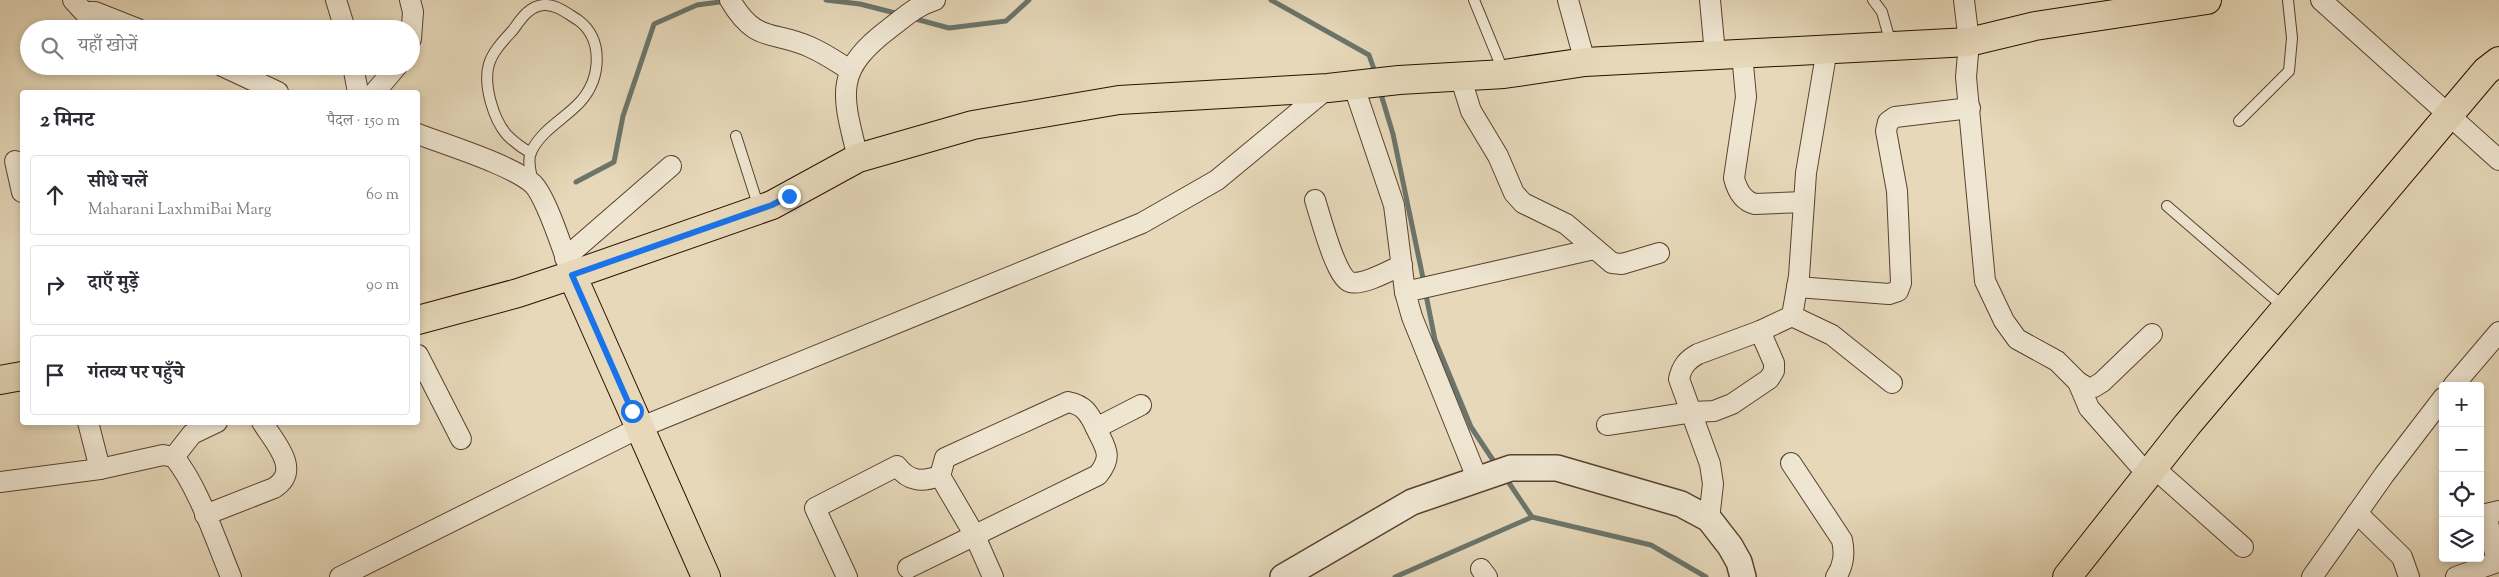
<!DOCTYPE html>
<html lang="hi">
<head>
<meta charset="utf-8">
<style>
	:root { --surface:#fff; --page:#f2f2f3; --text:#2b2b33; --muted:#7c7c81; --line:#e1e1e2 }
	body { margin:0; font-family:"Sorts Mill Goudy","Noto Serif Devanagari",serif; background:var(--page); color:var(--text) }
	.controls { position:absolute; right:15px; bottom:15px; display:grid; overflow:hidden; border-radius:5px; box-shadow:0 2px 8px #0003 }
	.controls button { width:45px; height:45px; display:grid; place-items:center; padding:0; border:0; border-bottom:1px solid var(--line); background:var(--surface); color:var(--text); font:25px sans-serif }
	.stop { position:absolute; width:15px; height:15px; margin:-11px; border:4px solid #1a73e8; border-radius:50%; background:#fff }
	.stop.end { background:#1a73e8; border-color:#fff; box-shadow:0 1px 5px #0008 }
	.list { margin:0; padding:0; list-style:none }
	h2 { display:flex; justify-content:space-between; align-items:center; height:65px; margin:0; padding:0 20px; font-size:21px }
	h2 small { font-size:16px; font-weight:400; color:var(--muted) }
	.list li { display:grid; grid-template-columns:32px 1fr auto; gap:15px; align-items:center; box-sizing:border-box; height:80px; margin:0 10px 10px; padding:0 10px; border:1px solid var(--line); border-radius:5px }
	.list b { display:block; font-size:19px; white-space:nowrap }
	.list p { margin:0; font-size:16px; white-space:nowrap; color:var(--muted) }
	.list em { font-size:16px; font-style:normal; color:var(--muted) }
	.icon { flex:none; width:28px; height:28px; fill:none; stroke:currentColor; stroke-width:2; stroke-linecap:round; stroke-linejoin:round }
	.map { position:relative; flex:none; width:2499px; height:577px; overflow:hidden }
	.search { position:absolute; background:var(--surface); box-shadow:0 2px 8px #0003; left:20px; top:20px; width:400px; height:55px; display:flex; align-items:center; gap:12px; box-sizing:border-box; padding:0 18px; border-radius:28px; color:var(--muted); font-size:19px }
	.panel { position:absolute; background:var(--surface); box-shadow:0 2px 8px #0003; left:20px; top:90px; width:400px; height:335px; border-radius:5px }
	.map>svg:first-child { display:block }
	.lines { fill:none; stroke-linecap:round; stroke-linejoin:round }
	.stream { stroke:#6b756b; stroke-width:5 }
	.service-casing { stroke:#594130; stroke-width:12 }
	.minor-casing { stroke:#594130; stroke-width:22 }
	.tertiary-casing { stroke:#594130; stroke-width:28 }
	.primary-casing { stroke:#2a0f02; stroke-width:30 }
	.service { stroke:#efe6d2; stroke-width:10 }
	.minor { stroke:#efe6d2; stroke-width:20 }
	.tertiary { stroke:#efe6d2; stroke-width:25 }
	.primary { stroke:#e6d8b9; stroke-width:28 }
	.route { stroke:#1a73e8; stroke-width:6 }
</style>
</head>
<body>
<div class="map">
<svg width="2499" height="577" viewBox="0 0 2499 577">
	<rect width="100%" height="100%" fill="#e6d8b9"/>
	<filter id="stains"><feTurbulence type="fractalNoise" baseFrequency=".004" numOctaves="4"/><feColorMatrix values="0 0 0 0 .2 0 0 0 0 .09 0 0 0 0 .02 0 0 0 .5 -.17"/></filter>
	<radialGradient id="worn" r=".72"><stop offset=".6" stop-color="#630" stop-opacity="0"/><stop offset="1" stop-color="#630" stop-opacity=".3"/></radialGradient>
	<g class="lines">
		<!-- stream -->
		<g class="stream">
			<polyline points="826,0 860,4 899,14"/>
			<polyline points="1271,0 1369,55 1376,75"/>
			<polyline points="912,18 949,28 1006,21 1029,0"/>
			<polyline points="1380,91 1393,134 1423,278"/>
			<polyline points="576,182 614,162 623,116 654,24 697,5 727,1"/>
			<polyline points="1426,295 1435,340 1471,427 1497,466"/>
			<polyline points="1505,477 1532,517"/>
			<polyline points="1395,577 1532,517 1651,545 1706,577"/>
		</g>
		<!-- service casing -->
		<g class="service-casing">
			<g id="service">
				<polyline points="1474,0 1504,73"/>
				<polyline points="1873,0 1882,12 1891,44"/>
				<polyline points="2239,121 2289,71 2292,38 2288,0"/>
				<polyline points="736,136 759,208"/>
				<path d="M 531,153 C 522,148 514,142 507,135 C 493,119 483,84 489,64 C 493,51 504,40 513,30 C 521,19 529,6 544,5 C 556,4 568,14 578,20 C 604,39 601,78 581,101 C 565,119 542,129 531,152 C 527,161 531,173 533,182"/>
				<polyline points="2167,206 2285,308"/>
			</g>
		</g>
		<!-- minor casing -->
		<g class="minor-casing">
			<g id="minor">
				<polyline points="73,0 84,12 95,12 138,29"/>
				<polyline points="336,0 345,29"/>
				<polyline points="410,0 413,12 411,39"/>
				<path d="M 730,0 C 756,44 772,30 810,47 C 824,53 837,62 850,70"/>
				<polyline points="1568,0 1585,62"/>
				<polyline points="1710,0 1715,54"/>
				<polyline points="1964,0 1969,42 1966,77 1985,281 2004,321 2017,339 2057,361 2078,382 2088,388 2094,387 2102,382 2152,334"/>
				<polyline points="2321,0 2499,160"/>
				<path d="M 1742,54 L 1746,97 L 1734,178 C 1737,190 1743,201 1755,204 L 1804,202"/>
				<polyline points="222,66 278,92"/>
				<polyline points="353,66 358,92"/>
				<polyline points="1460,76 1471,111 1498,156 1514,193 1523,203 1566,224 1612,263 1622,264 1659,253"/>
				<polyline points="1353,84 1394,205 1405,292 1412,317 1477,478"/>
				<polyline points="375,92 397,66"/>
				<path d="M 418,134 C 446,145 512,165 533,184 C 547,198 564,254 572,275"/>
				<path d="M 858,158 C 842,94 833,71 890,28 C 906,16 916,6 935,0"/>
				<polyline points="15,161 22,192"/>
				<path d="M 1315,200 C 1320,215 1336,278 1350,282 C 1362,286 1391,270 1402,265"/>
				<polyline points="565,258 671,166"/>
				<polyline points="1797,287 1889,294 1898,291 1901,283 1897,191 1886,131 1888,122 1895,117 1970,108"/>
				<polyline points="1405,292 1594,249"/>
				<polyline points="1792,316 1832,335 1892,383"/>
				<polyline points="418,355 461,439"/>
				<polyline points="2078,382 2089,408 2147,474"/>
				<polyline points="2453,386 2499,332"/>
				<polyline points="1607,425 1693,412 1714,411 1732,404 1769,379 1774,371 1774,363 1760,331"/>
				<polyline points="174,457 192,434 217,422"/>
				<path d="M 1791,463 L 1842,540 C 1845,554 1844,565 1836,577"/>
				<polyline points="2153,467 2243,547"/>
				<path d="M 100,469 L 163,455 L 174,457 C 198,486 216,541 231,577"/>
				<path d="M 940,476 L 945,458 L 1068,402 C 1084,405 1089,413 1096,428"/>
				<polyline points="0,482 100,469 88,422"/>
				<polyline points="2357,513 2402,557 2409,577"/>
				<path d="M 205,515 L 274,488 C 302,470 275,443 262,422"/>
				<path d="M 1709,519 L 1713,484 L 1710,464 L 1679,379 C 1682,366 1687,360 1698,354 L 1760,331 L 1792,316 L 1799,276 L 1806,173 L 1827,49"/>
				<path d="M 908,568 L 1098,475 C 1114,455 1105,448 1096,428 L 1141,405"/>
				<polyline points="1481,569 1487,577"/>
				<polyline points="340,577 639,428 1142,223 1217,180 1328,88"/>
				<path d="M 847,577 L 815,508 L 897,466 C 909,482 922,482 940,476 L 974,534 L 993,577"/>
				<polyline points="2312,577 2384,475 2443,398"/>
				<polyline points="2456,577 2497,562 2486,514 2499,511"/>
			</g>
		</g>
		<!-- tertiary casing -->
		<g class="tertiary-casing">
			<polyline id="tertiary" points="1283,577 1412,502 1511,468 1557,468 1681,504 1709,519 1730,546 1739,562 1743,577"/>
		</g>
		<!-- primary casing -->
		<g class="primary-casing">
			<g id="primary">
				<polyline points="572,275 706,577"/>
				<polyline points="418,320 518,293 572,275 772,205 858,158 973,125 1119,100 1328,88 1399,80 1504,74 1585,62 1969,42 2035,26 2207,0"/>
				<polyline points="0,380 22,376"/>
				<polyline points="2067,577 2187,425 2486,71 2499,61"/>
			</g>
		</g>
		<!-- service -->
		<use href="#service" class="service"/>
		<!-- minor -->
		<use href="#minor" class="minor"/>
		<!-- tertiary -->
		<use href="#tertiary" class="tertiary"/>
		<!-- primary -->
		<use href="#primary" class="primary"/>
	</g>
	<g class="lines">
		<!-- route -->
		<polyline class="route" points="632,411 572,275 772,205 789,196"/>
	</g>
	<rect width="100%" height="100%" filter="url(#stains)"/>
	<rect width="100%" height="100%" fill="url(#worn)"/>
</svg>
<div class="controls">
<button>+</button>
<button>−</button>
<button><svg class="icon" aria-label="locate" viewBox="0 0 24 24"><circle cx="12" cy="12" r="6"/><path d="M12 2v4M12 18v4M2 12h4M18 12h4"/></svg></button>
<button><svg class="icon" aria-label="layers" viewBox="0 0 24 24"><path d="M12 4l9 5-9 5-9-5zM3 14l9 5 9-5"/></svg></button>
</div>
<div class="stop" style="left:632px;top:411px"></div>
<div class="stop end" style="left:789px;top:196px"></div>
<div class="search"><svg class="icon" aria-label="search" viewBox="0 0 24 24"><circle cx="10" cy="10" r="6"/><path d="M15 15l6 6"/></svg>यहाँ खोजें</div>
<section class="panel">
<h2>2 मिनट<small>पैदल · 150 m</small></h2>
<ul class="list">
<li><svg class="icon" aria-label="ahead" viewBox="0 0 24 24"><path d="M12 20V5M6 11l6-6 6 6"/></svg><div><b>सीधे चलें</b><p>Maharani LaxhmiBai Marg</p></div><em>60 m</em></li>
<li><svg class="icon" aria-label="right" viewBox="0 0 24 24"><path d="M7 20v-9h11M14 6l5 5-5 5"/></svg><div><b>दाएँ मुड़ें</b></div><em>90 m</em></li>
<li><svg class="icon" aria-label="arrive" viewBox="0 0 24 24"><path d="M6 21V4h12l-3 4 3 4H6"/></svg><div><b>गंतव्य पर पहुँचे</b></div></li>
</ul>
</section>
</div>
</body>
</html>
